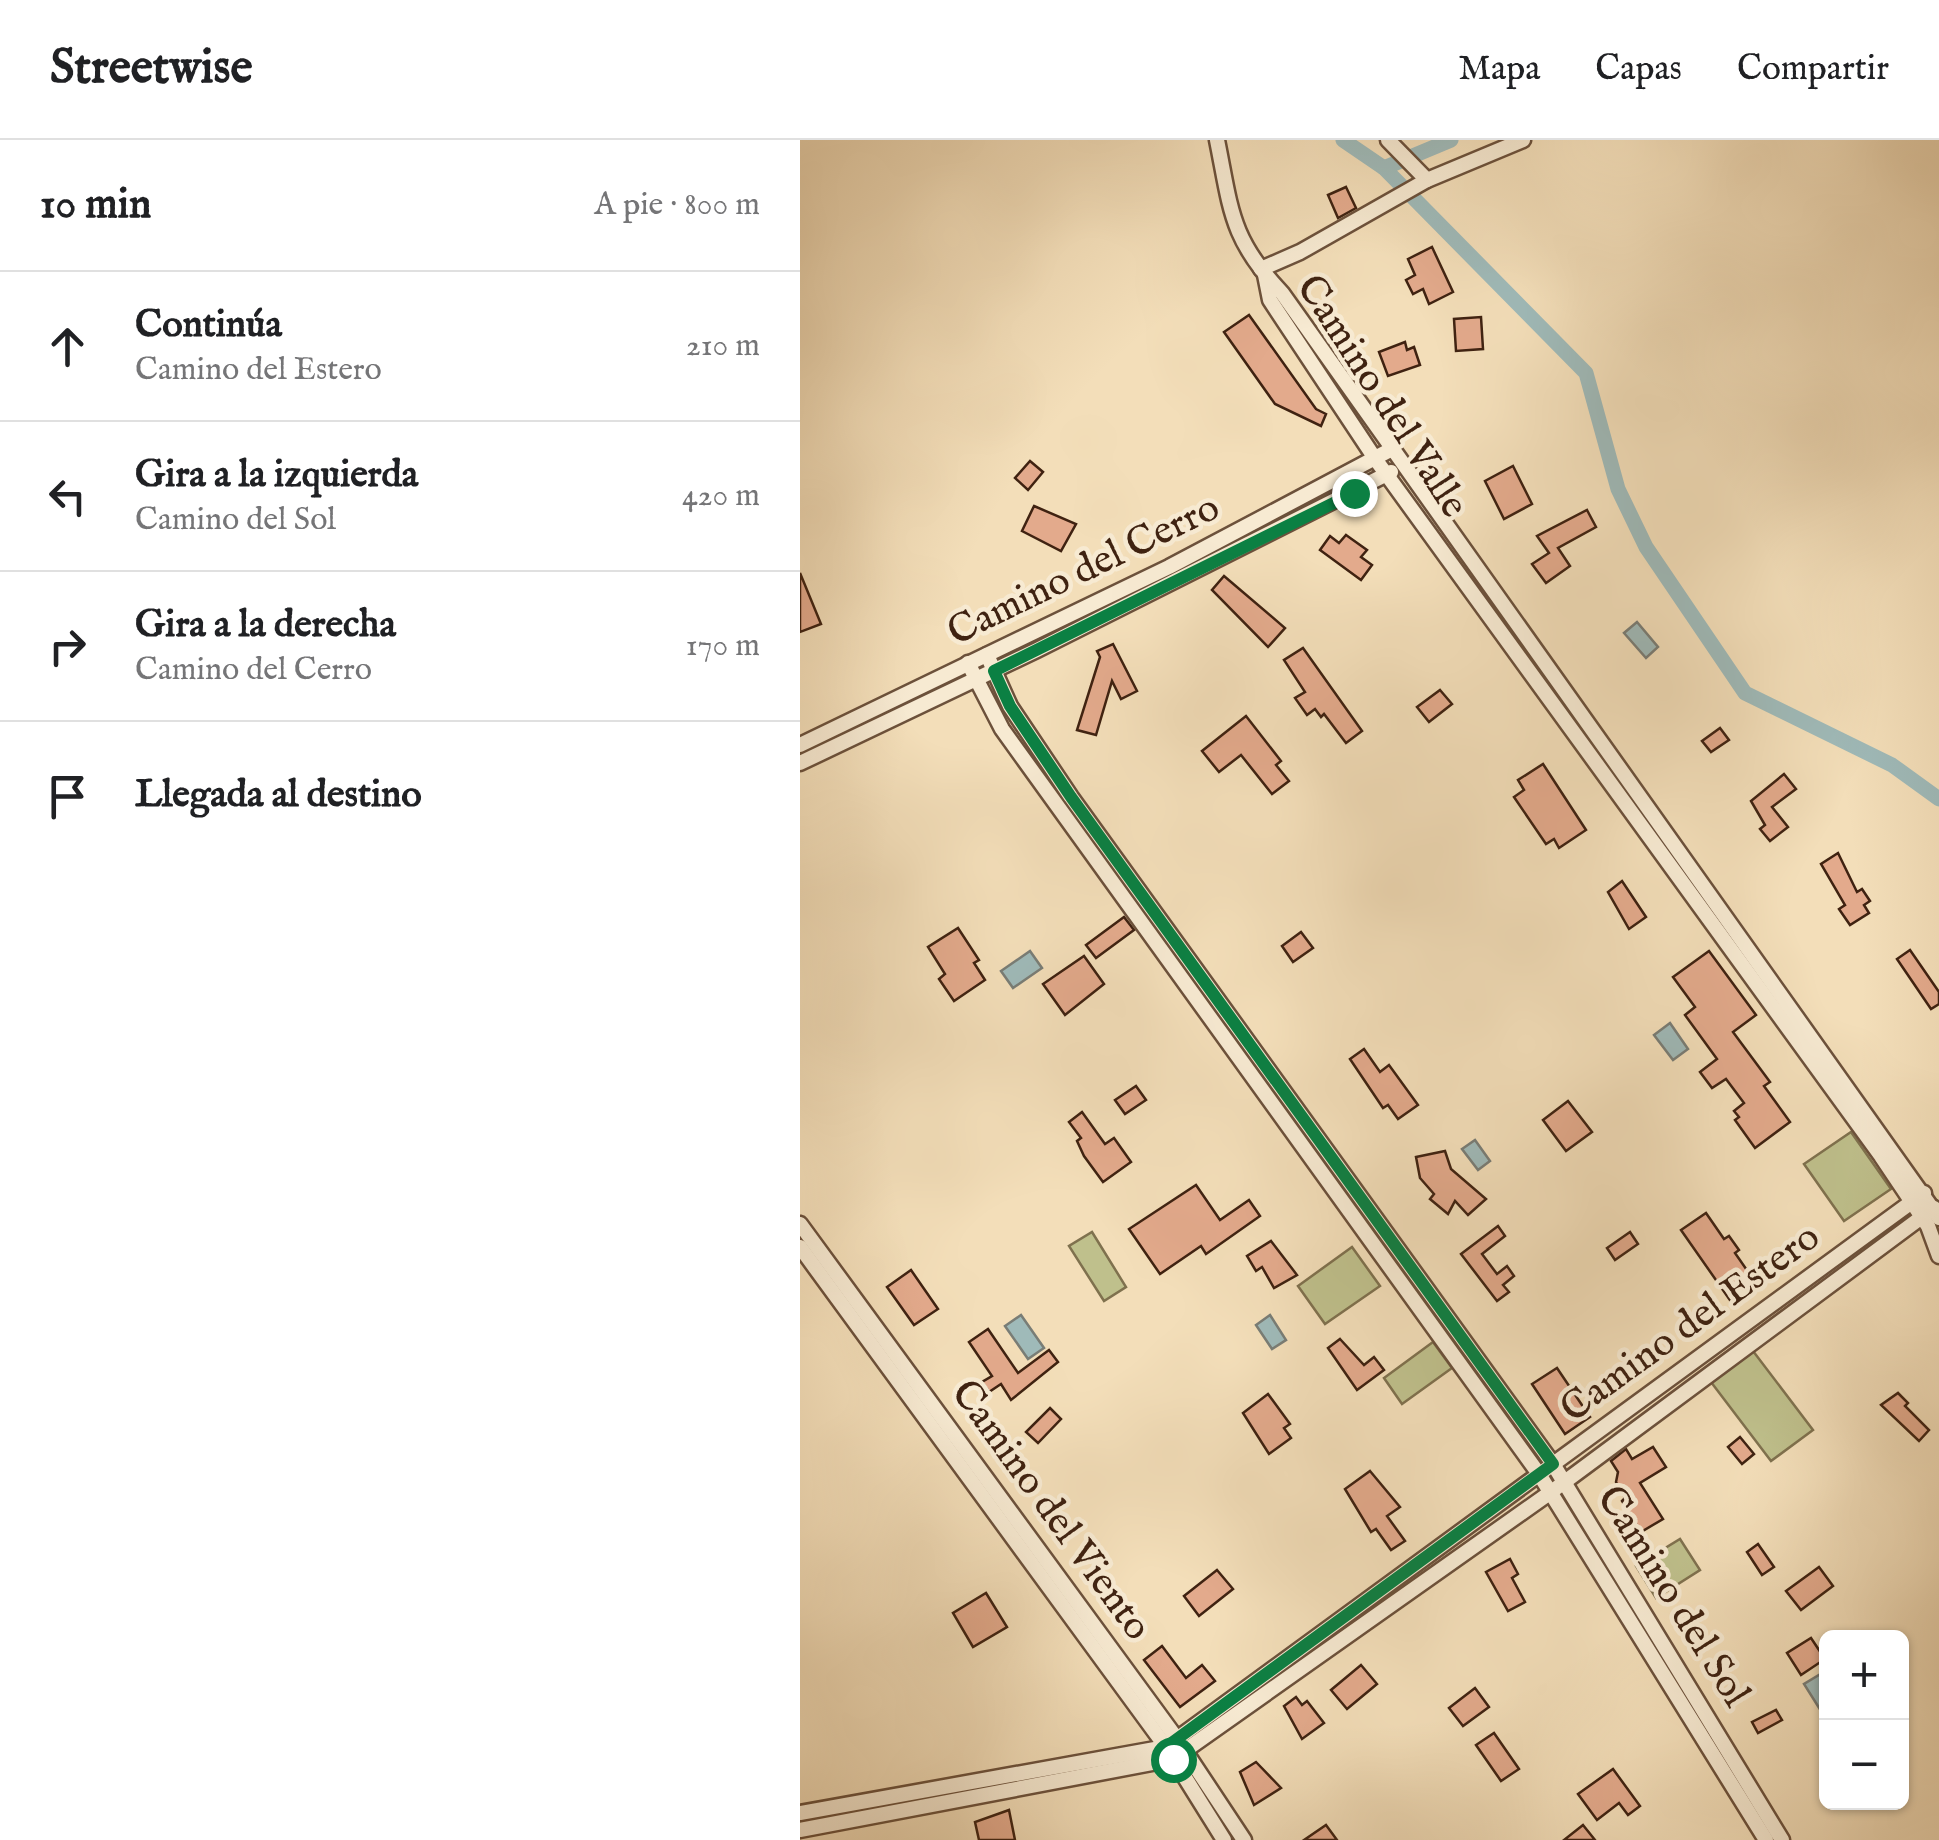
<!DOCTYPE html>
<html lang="es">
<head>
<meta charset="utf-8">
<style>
	:root { --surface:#fff; --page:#f2f2f2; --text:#202124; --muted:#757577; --line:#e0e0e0 }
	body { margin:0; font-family:"IM FELL English",serif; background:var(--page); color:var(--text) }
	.controls { position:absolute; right:30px; bottom:30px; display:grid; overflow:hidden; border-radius:15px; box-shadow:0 2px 8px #0004 }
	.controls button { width:90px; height:90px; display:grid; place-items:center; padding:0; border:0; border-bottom:2px solid var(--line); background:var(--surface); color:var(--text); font:50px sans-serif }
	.stop { position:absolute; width:30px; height:30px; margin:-22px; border:8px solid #0b8043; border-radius:50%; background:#fff }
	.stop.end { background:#0b8043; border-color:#fff; box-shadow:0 2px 10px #0008 }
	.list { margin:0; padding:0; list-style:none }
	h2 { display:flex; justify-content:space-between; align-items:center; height:130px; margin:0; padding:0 40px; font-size:42px }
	h2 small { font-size:32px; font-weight:400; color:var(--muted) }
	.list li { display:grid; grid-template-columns:65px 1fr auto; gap:30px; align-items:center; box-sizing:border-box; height:150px; padding:0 40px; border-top:2px solid var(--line) }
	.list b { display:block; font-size:38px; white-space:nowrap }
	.list p { margin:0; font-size:32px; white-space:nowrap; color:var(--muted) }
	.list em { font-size:32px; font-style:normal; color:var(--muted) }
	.icon { flex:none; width:55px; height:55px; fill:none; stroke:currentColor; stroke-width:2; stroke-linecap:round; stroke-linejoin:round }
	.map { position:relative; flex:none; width:1139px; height:1700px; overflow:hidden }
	header { display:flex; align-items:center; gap:60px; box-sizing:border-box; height:140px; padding:0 50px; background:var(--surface); border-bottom:2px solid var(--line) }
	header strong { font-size:48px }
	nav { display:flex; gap:55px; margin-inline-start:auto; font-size:35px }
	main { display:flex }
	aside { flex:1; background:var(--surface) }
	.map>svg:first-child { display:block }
	.green { fill:#bfc08c; stroke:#7f714e; stroke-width:2.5 }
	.water { fill:#9fbab9; stroke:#797d76; stroke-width:2.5 }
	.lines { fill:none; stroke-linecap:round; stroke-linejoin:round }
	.canal { stroke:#9fbab9; stroke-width:15 }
	.building { fill:#e3aa8c; stroke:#3f2211; stroke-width:2.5 }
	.street-casing { stroke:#6c513b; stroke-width:19 }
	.street { stroke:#f7ead2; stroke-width:14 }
	.route { stroke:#0b8043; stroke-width:12 }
	.labels { text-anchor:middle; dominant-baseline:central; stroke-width:9; stroke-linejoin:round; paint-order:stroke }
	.street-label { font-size:40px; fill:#3f2211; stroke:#f7ead2 }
</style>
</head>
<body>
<header>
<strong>Streetwise</strong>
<nav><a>Mapa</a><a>Capas</a><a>Compartir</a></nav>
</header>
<main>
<aside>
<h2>10 min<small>A pie · 800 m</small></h2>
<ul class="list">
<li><svg class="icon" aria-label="ahead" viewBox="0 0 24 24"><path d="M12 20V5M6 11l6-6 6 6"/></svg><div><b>Continúa</b><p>Camino del Estero</p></div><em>210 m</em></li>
<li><svg class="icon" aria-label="left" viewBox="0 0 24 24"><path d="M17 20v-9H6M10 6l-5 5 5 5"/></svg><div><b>Gira a la izquierda</b><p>Camino del Sol</p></div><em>420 m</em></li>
<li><svg class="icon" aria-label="right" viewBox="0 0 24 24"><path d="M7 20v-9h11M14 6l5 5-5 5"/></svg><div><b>Gira a la derecha</b><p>Camino del Cerro</p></div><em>170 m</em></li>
<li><svg class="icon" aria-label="arrive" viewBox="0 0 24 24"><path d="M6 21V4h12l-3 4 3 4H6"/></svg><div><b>Llegada al destino</b></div></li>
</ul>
</aside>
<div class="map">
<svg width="1139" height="1700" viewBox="0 0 1139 1700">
	<rect width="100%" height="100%" fill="#f3deb9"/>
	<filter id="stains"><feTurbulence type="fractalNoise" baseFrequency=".002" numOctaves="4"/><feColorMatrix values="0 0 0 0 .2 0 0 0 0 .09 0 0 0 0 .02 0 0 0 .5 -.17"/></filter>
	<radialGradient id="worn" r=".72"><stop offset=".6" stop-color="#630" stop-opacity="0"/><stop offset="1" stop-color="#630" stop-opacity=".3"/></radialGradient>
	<!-- green -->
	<g class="green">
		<polygon points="1051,992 1091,1049 1044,1081 1004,1024"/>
		<polygon points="292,1092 326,1147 304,1161 269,1106"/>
		<polygon points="552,1107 580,1146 525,1184 498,1146"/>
		<polygon points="633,1202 652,1228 602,1264 584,1238"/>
		<polygon points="953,1211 1013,1290 971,1321 911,1242"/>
		<polygon points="880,1399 900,1430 856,1458 836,1426"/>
	</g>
	<!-- water -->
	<g class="water">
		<polygon points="837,482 858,507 846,518 824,493"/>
		<polygon points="230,811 242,828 213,848 201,831"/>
		<polygon points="870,883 888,909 873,920 854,895"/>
		<polygon points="675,1000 690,1021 678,1030 662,1009"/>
		<polygon points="221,1175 244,1208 228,1219 205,1186"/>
		<polygon points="470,1175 486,1200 472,1209 456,1185"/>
		<polygon points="1024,1532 1026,1568 1021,1571 1004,1544"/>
	</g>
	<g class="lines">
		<!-- canal -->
		<g class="canal">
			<polyline points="543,0 584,28 786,233 818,349 846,407 945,553 1092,625 1139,659"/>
			<polyline points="584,28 651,0"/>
		</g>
	</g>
	<!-- building -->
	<g class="building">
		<polygon points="546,47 556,68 538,78 528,55"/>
		<polygon points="632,107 653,152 629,164 623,149 613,154 606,140 615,135 608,119"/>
		<polygon points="449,175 516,269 526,274 521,286 475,264 424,192"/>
		<polygon points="681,177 683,209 656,211 654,179"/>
		<polygon points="605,202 607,210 614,207 620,225 588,236 579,212"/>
		<polygon points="230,321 243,332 228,350 215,338"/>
		<polygon points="713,326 732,364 704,379 685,341"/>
		<polygon points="234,366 276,384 261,411 222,391"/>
		<polygon points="787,370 796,387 758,408 770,426 746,443 732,424 749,413 737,396"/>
		<polygon points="546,395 567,410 561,417 572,425 561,440 520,410 530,396 539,403"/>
		<polygon points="0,433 21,484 0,492"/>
		<polygon points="424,436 485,488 468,507 412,450"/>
		<polygon points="313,504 337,551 321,559 312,541 296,595 277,590 300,517 297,511"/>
		<polygon points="503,508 562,591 546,603 524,574 521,577 515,569 507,575 495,558 505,552 484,520"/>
		<polygon points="640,550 652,564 629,582 617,567"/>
		<polygon points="446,576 481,621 476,625 489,641 472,654 441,615 419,632 402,611"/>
		<polygon points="920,588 929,600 911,612 902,601"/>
		<polygon points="743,624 786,690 759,708 754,699 746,704 714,657 724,650 718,640"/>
		<polygon points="984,634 996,649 972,667 988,687 970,701 960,689 965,685 951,661"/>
		<polygon points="1038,713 1057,752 1062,749 1070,761 1064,765 1069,773 1050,785 1039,769 1045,765 1021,724"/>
		<polygon points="822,741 846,777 829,789 808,752"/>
		<polygon points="324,777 334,790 296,818 286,805"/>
		<polygon points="158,788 179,820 174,823 185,840 154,861 139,839 145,834 128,807"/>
		<polygon points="501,792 513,808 493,822 482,806"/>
		<polygon points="1110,810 1139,852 1139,864 1131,869 1097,819"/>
		<polygon points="909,811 956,875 933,892 970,942 964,946 990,982 955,1008 935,980 939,977 934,971 944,963 926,939 912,948 900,932 917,919 885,875 895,867 873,837"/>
		<polygon points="284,816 304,844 265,875 243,844"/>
		<polygon points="564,909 580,932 589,925 618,965 598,979 588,965 583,968 550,919"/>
		<polygon points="336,946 346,960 325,974 315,960"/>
		<polygon points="768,961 792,992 766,1011 743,980"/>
		<polygon points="282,972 305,1004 314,998 331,1022 303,1042 284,1016 277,1001 281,998 269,982"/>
		<polygon points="645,1011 651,1029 686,1059 668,1075 655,1061 648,1074 630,1059 634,1054 620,1038 616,1017"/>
		<polygon points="396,1045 420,1080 449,1060 460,1076 406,1114 401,1106 360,1134 329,1089"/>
		<polygon points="906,1073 924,1099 929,1096 939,1110 935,1113 958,1146 932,1163 881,1090"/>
		<polygon points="698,1086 705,1096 682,1114 697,1134 707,1126 714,1136 703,1145 709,1152 697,1161 661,1114"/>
		<polygon points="830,1092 838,1104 815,1120 807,1108"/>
		<polygon points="471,1101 497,1135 474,1148 462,1127 456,1131 447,1116"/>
		<polygon points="111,1130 138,1169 114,1185 87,1147"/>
		<polygon points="188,1189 218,1233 249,1210 258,1222 211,1260 201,1244 189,1252 182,1242 192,1236 169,1202"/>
		<polygon points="540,1199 564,1225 574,1217 584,1230 557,1250 528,1208"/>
		<polygon points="757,1228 790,1277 765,1294 732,1244"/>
		<polygon points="1098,1253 1108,1263 1105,1266 1129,1290 1119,1301 1081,1265"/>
		<polygon points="468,1254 490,1284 484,1288 491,1298 469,1314 443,1273"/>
		<polygon points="250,1268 261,1279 238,1303 226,1292"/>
		<polygon points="940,1297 954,1314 942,1324 928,1307"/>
		<polygon points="853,1307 866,1327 840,1343 863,1379 841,1392 822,1361 825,1358 816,1342 818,1332 811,1321 826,1309 832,1319"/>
		<polygon points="570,1331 600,1367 587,1376 605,1401 591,1410 576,1389 571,1392 545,1349"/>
		<polygon points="958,1404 974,1427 962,1435 947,1412"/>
		<polygon points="710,1419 718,1434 712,1438 725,1462 708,1471 686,1432"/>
		<polygon points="1019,1427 1033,1446 1001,1470 986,1451"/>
		<polygon points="417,1430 433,1449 399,1476 384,1456"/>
		<polygon points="186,1453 207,1487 173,1507 153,1473"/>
		<polygon points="1011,1498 1025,1519 1001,1535 987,1513"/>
		<polygon points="362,1506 386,1538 402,1525 415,1541 380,1567 344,1520"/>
		<polygon points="561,1525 577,1544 547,1569 531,1550"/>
		<polygon points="675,1548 689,1567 663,1586 649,1568"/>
		<polygon points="496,1557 502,1565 507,1561 524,1583 502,1599 484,1566"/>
		<polygon points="976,1570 982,1580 958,1593 952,1582"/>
		<polygon points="694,1593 719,1629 701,1641 676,1605"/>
		<polygon points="456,1622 481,1648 454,1665 440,1632"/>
		<polygon points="813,1629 840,1666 828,1675 819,1663 797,1680 778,1654"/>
		<polygon points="209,1670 215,1700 179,1700 175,1682"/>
		<polygon points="526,1685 537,1700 504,1700"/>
		<polygon points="783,1685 795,1700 764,1700"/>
	</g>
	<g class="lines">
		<!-- street casing -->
		<g class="street-casing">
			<g id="street">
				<path d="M 417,0 C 431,69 430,99 482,153 L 1139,1078"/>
				<polyline points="588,0 627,40"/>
				<polyline points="461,129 500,112 627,40 723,0"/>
				<polyline points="465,135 470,160 576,320 1081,1016 1128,1086 1139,1116"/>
				<polyline points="187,515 210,566 271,657 753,1324 982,1700"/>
				<polyline points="168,523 202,589 739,1334 966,1700"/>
				<polyline points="0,605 369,427 592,309"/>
				<polyline points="0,623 237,510 591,332"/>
				<polyline points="0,1084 377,1599 444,1700"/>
				<polyline points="0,1107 366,1607 424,1700"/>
				<polyline points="0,1673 366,1607 1124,1053"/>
				<polyline points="0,1690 373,1619 751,1352 1134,1068"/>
			</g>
		</g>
		<!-- street -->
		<use href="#street" class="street"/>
	</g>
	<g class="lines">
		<!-- route -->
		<polyline class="route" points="373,1619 366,1607 753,1324 271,657 210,566 194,531 554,353"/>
	</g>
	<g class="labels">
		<!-- street labels -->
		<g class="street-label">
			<text transform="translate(581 257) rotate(57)">Camino del Valle</text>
			<text transform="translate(284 431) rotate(-26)">Camino del Cerro</text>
			<text transform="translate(891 1184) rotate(-36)">Camino del Estero</text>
			<text transform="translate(250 1371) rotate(54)">Camino del Viento</text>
			<text transform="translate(872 1457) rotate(58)">Camino del Sol</text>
		</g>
	</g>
	<rect width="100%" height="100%" filter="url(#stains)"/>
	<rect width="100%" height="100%" fill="url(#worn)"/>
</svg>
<div class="controls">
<button>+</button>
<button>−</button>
</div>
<div class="stop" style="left:373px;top:1619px"></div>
<div class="stop end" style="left:554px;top:353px"></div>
</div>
</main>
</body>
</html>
